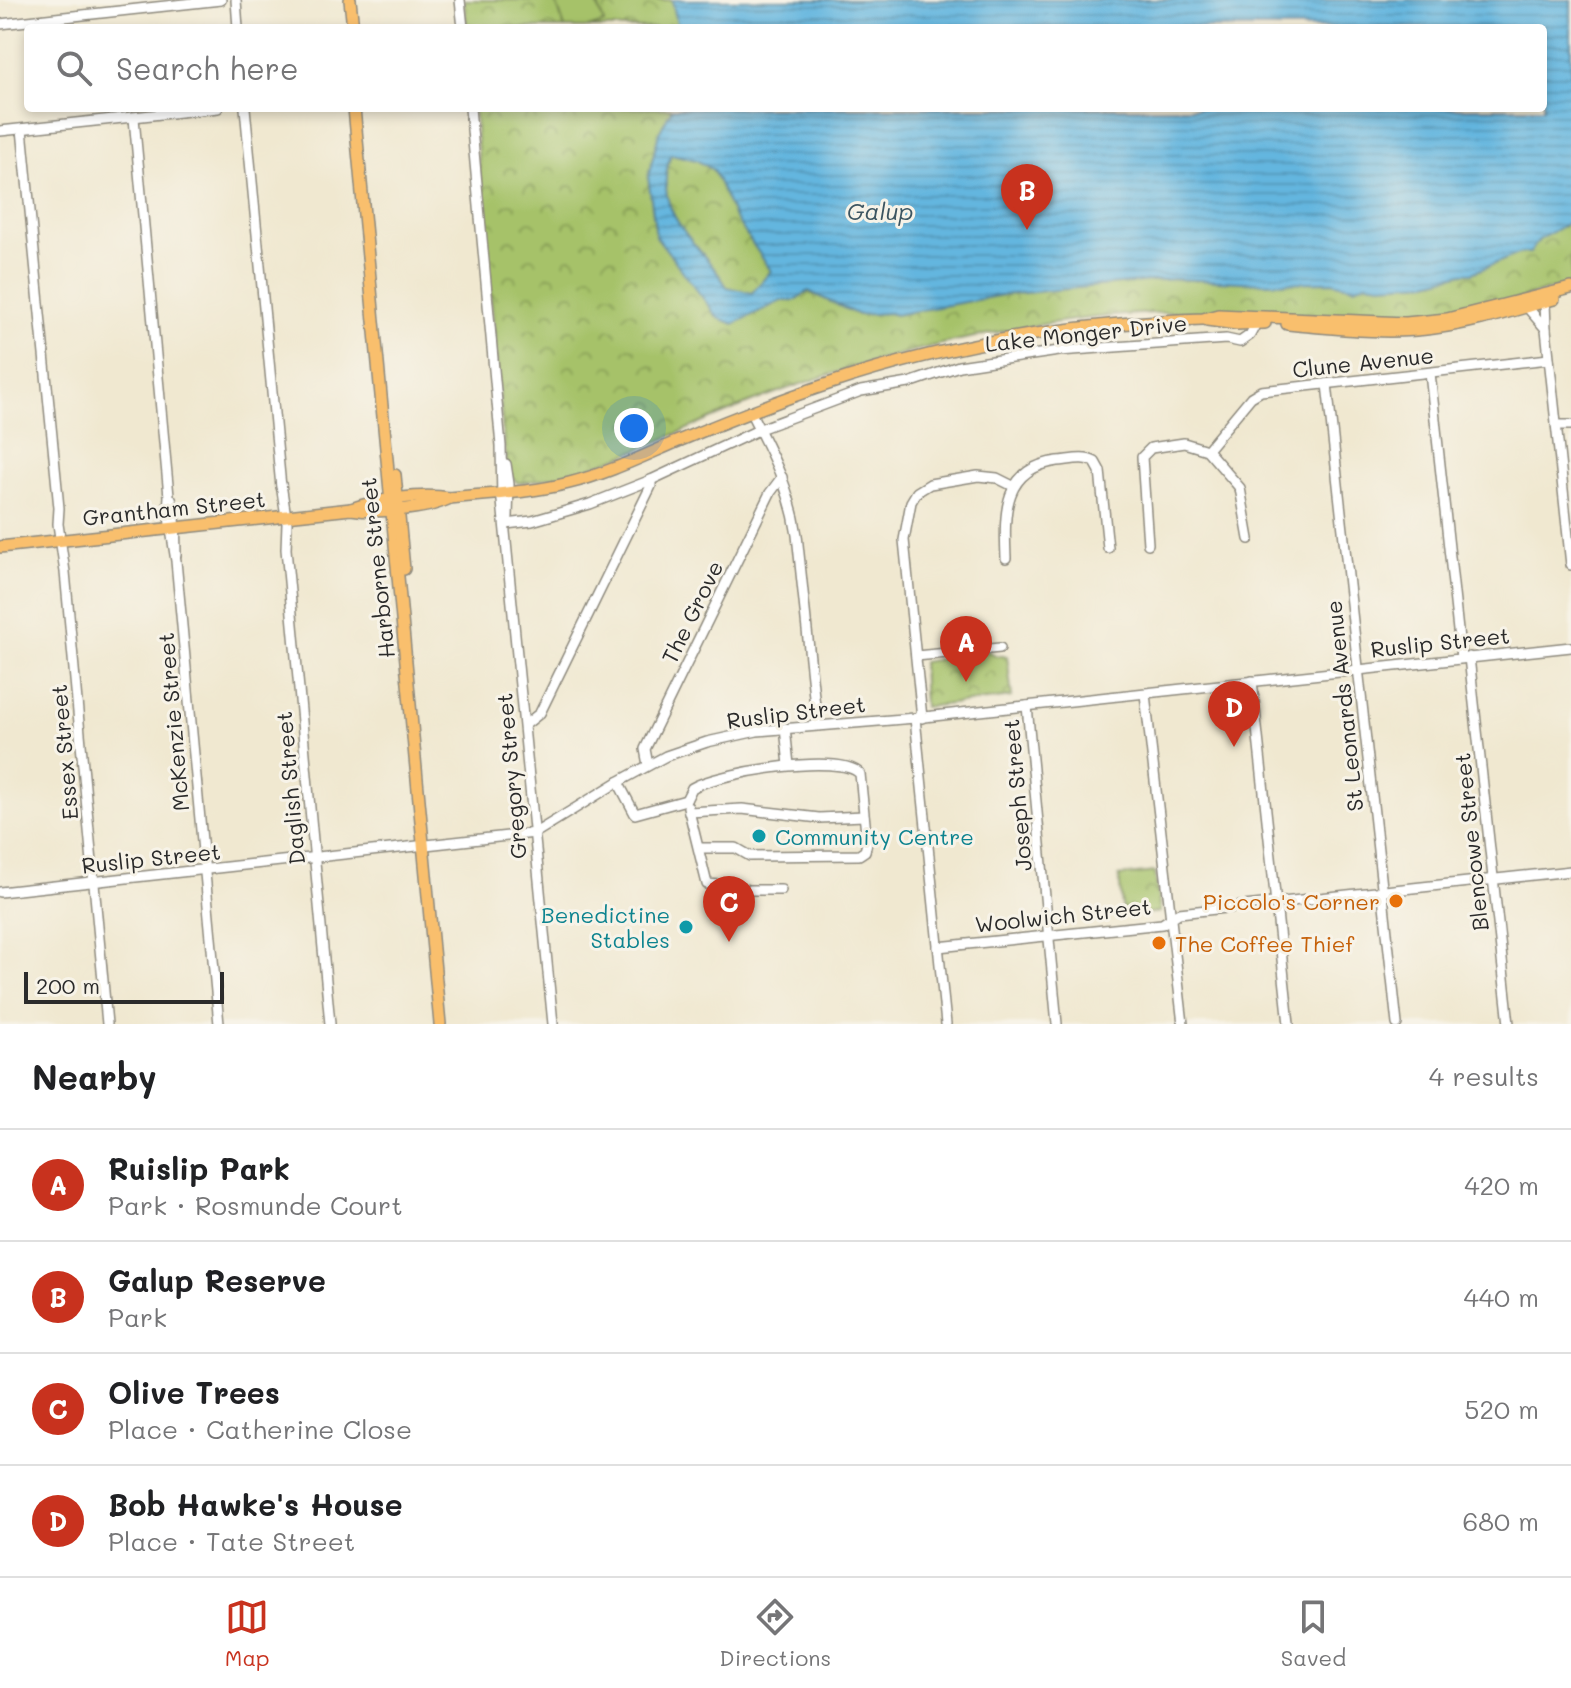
<!DOCTYPE html>
<html lang="en">
<head>
<meta charset="utf-8">
<style>
	:root { --surface:#fff; --page:#f6f6f6; --text:#202124; --muted:#757577; --line:#e0e0e0; --accent:#c8321e }
	body { margin:0; font-family:Mali,sans-serif; background:var(--page); color:var(--text) }
	.scale { position:absolute; left:24px; bottom:20px; width:200px; box-sizing:border-box; padding-left:8px; border:4px solid #2b2b2b; border-top:0; font-size:22px; line-height:28px; white-space:nowrap; color:#2b2b2b; -webkit-text-stroke:6px #f7f3e8; paint-order:stroke }
	.you { position:absolute; left:634px; top:428px; width:28px; height:28px; margin:-20px; border:6px solid #fff; border-radius:50%; background:#1a73e8; box-shadow:0 0 0 12px #1a73e833 }
	.badge { display:grid; place-items:center; width:52px; height:52px; border-radius:50%; background:var(--accent); color:#fff; font-size:26px; font-weight:700 }
	.pin { position:absolute; translate:-50% -66px; filter:drop-shadow(0 2px 4px #0008) }
	.pin::after { content:''; position:absolute; top:42px; width:28px; height:24px; background:inherit; clip-path:polygon(0 0,100% 0,50% 100%) }
	.list { margin:0; padding:0; list-style:none }
	h2 { display:flex; justify-content:space-between; align-items:center; height:104px; margin:0; padding:0 32px; font-size:34px }
	h2 small { font-size:26px; font-weight:400; color:var(--muted) }
	.list li { display:grid; grid-template-columns:52px 1fr auto; gap:24px; align-items:center; box-sizing:border-box; height:112px; padding:0 32px; border-top:2px solid var(--line) }
	.list b { display:block; font-size:30px; white-space:nowrap }
	.list p { margin:0; font-size:26px; white-space:nowrap; color:var(--muted) }
	.list em { font-size:26px; font-style:normal; color:var(--muted) }
	.icon { flex:none; width:44px; height:44px; fill:none; stroke:currentColor; stroke-width:2; stroke-linecap:round; stroke-linejoin:round }
	.map { position:relative; flex:none; width:1571px; height:1024px; overflow:hidden }
	.search { position:absolute; background:var(--surface); box-shadow:0 4px 12px #0003; left:24px; right:24px; top:24px; height:88px; display:flex; align-items:center; gap:20px; box-sizing:border-box; padding:0 28px; border-radius:8px; color:var(--muted); font-size:30px }
	.sheet { height:552px; background:var(--surface) }
	nav { display:flex; justify-content:space-around; align-items:center; box-sizing:border-box; height:112px; border-top:2px solid var(--line); background:var(--surface); font-size:22px; color:var(--muted) }
	nav a { display:grid; justify-items:center; gap:4px }
	nav .on { color:var(--accent) }
	.map>svg:first-child { display:block }
	.park { fill:url(#park-crowns); stroke:#68764a; stroke-width:2 }
	.garden { fill:#a6c269; stroke:#68764a; stroke-width:2 }
	.water { fill:url(#water-rules); stroke:#477085; stroke-width:2; fill-rule:evenodd }
	.lines { fill:none; stroke-linecap:round; stroke-linejoin:round }
	.minor-casing { stroke:#8e8a7e; stroke-width:12 }
	.major-casing { stroke:#8e8a7e; stroke-width:14 }
	.minor { stroke:#fff; stroke-width:9 }
	.major { stroke:#f9bf6d; stroke-width:11 }
	.culture-dot { fill:#0f9aa8; stroke:#f7f3e8; stroke-width:3 }
	.food-dot { fill:#e8710a; stroke:#f7f3e8; stroke-width:3 }
	.labels { text-anchor:middle; dominant-baseline:central; stroke-width:6; stroke-linejoin:round; paint-order:stroke }
	.street-label { font-size:22px; fill:#2b2b2b; stroke:#f7f3e8 }
	.culture-label { font-size:22px; fill:#0d838f; stroke:#f7f3e8; text-anchor:start }
	.food-label { font-size:22px; fill:#c56008; stroke:#f7f3e8; text-anchor:end }
	.water-label { font-size:24px; font-style:italic; fill:#3c5561; stroke:#f7f3e8 }
</style>
</head>
<body>
<div class="map">
<svg width="1571" height="1024" viewBox="0 0 1571 1024">
	<defs>
		<pattern id="park-crowns" width="20" height="18" patternUnits="userSpaceOnUse" patternTransform="scale(2)"><rect width="20" height="18" fill="#a6c269"/><path d="M2 6a3 3 0 1 1 6 0M12 15a3 3 0 1 1 6 0" fill="none" stroke="#879e57"/></pattern>
		<pattern id="water-rules" width="6" height="5" patternUnits="userSpaceOnUse" patternTransform="scale(2)"><rect width="6" height="5" fill="#63b6df"/><path d="M0 2.5h6" fill="none" stroke="#5294b5"/></pattern>
	</defs>
	<rect width="100%" height="100%" fill="#f7f3e8"/>
	<filter id="ink" filterUnits="userSpaceOnUse"><feTurbulence type="fractalNoise" baseFrequency=".0125" numOctaves="2"/><feDisplacementMap in="SourceGraphic" scale="16" xChannelSelector="R" yChannelSelector="G"/><feConvolveMatrix kernelMatrix="1 2 1 2 8 2 1 2 1" color-interpolation-filters="sRGB"/></filter>
	<filter id="wash" filterUnits="userSpaceOnUse"><feTurbulence type="fractalNoise" baseFrequency=".006" numOctaves="4" result="noise"/><feDisplacementMap in="SourceGraphic" scale="32" xChannelSelector="R" yChannelSelector="G"/><feGaussianBlur stdDeviation="1.8" result="paint"/><feColorMatrix in="noise" values="0 0 0 0 0 0 0 0 0 0 0 0 0 0 0 0 0 1.4 0 .05"/><feComposite in="paint" operator="in"/></filter>
	<g filter="url(#wash)">
		<rect width="100%" height="100%" fill="#f0e8d0"/>
		<!-- park -->
		<g class="park">
			<path d="M 464,0 L 1571,0 L 1571,284 C 1532,294 1481,312 1442,316 C 1366,324 1288,313 1212,312 C 1138,311 1061,319 989,334 C 912,349 836,370 762,398 C 680,429 606,472 518,483 L 509,475 L 504,445 L 474,108 L 1543,108 L 1543,28 L 467,28 Z"/>
			<polygon points="988,651 997,656 1007,656 1012,697 924,707 922,662"/>
			<polygon points="1155,872 1160,912 1123,916 1119,876"/>
		</g>
		<!-- garden -->
		<polygon class="garden" points="561,0 596,0 604,23 589,28 565,28 556,2"/>
		<!-- water -->
		<path class="water" d="M 672,0 L 1571,0 L 1571,221 L 1539,240 L 1530,253 L 1521,253 L 1472,273 L 1463,273 L 1428,282 L 1381,285 L 1367,283 L 1354,287 L 1332,282 L 1262,283 L 1173,279 L 1003,295 L 895,315 L 889,313 L 858,315 L 808,291 L 796,300 L 781,301 L 734,324 L 718,318 L 656,236 L 648,177 L 659,133 L 672,108 L 1543,108 L 1543,28 L 678,28 ZM 671,154 L 696,160 L 713,170 L 733,215 L 771,271 L 752,293 L 727,287 C 701,242 649,216 671,154 Z"/>
	</g>
	<g filter="url(#ink)">
		<g class="lines">
			<!-- minor casing -->
			<g class="minor-casing">
				<g id="minor">
					<polyline points="236,0 238,28"/>
					<polyline points="460,0 463,28"/>
					<polyline points="0,24 221,0"/>
					<polyline points="245,108 281,487"/>
					<polyline points="470,108 501,446 502,501 553,1024"/>
					<polyline points="134,118 169,496 168,511 176,561 219,1024"/>
					<polyline points="22,129 59,508 58,524 65,572 107,1024"/>
					<polyline points="0,131 218,108"/>
					<polyline points="1545,302 1546,329 1571,565"/>
					<polyline points="1527,307 1546,329"/>
					<polyline points="1430,373 1461,658"/>
					<polyline points="1327,384 1397,1024"/>
					<path d="M 750,411 C 771,453 790,487 797,535 L 817,725"/>
					<polyline points="1556,425 1571,425"/>
					<polyline points="1207,450 1251,397 1261,391 1549,359"/>
					<polyline points="506,464 509,484 508,517"/>
					<polyline points="281,484 287,523 286,549 330,1024"/>
					<polyline points="171,499 175,511 176,555"/>
					<polyline points="506,524 532,521 590,504 651,480 765,427 861,391 909,383 959,366 1059,351 1226,339 1240,342 1250,335 1259,318"/>
					<polyline points="1148,544 1142,457 1151,448 1184,443 1207,450 1240,488 1249,539"/>
					<path d="M 1006,558 C 1004,512 1003,468 1058,461 C 1071,460 1084,456 1095,462 L 1100,471 L 1108,548"/>
					<polyline points="916,656 1000,648"/>
					<polyline points="1469,657 1509,1024"/>
					<polyline points="1252,681 1289,1024"/>
					<polyline points="1145,694 1183,1024"/>
					<polyline points="1027,706 1057,1024"/>
					<polyline points="915,718 946,1024"/>
					<polyline points="922,718 904,540 911,502 917,492 930,484 978,476 997,478 1013,486"/>
					<polyline points="525,725 540,713 651,486 651,480"/>
					<polyline points="785,728 789,765"/>
					<polyline points="648,765 645,749 770,493 782,477"/>
					<polyline points="618,782 635,814 686,800"/>
					<path d="M 686,800 L 692,788 C 717,773 841,752 860,774 L 867,843 L 865,851 L 859,855 L 750,856 L 736,848 L 699,848"/>
					<polyline points="688,807 707,884 735,886 748,890 781,890"/>
					<polyline points="689,812 742,809 819,818 864,816"/>
					<polyline points="0,892 535,833 618,782 666,756 707,742 757,731 915,718 1571,647"/>
					<polyline points="938,947 1162,924 1179,913 1571,871"/>
				</g>
			</g>
			<!-- major casing -->
			<g class="major-casing">
				<g id="major">
					<polyline points="350,0 353,28"/>
					<polyline points="354,108 440,1024"/>
					<polyline points="1207,320 1237,324 1265,323"/>
					<path d="M 1287,324 C 1333,328 1388,335 1434,328 C 1475,323 1514,310 1554,299"/>
					<polyline points="395,475 404,569"/>
					<path d="M 351,509 C 376,500 422,493 449,498 C 488,494 530,493 569,483 C 606,474 641,457 676,442 C 726,421 777,401 828,384 C 950,343 1075,323 1203,319 L 1218,315 L 1406,323 L 1447,319 L 1571,288"/>
					<path d="M 0,547 L 351,509 C 377,513 424,510 448,499"/>
				</g>
			</g>
			<!-- minor -->
			<use href="#minor" class="minor"/>
			<!-- major -->
			<use href="#major" class="major"/>
		</g>
	</g>
	<!-- markers -->
	<g class="culture-dot">
		<circle cx="759" cy="836" r="8"/>
		<circle cx="686" cy="927" r="8"/>
	</g>
	<g class="food-dot">
		<circle cx="1396" cy="901" r="8"/>
		<circle cx="1159" cy="943" r="8"/>
	</g>
	<g class="labels">
		<!-- street labels -->
		<g class="street-label">
			<text transform="translate(1086 333) rotate(-6)">Lake Monger Drive</text>
			<text transform="translate(1363 362) rotate(-6)">Clune Avenue</text>
			<text transform="translate(174 508) rotate(-6)">Grantham Street</text>
			<text transform="translate(377 568) rotate(-96)">Harborne Street</text>
			<text transform="translate(692 612) rotate(-64)">The Grove</text>
			<text transform="translate(1440 642) rotate(-6)">Ruslip Street</text>
			<text transform="translate(1344 706) rotate(-96)">St Leonards Avenue</text>
			<text transform="translate(796 712) rotate(-7)">Ruslip Street</text>
			<text transform="translate(173 722) rotate(-95)">McKenzie Street</text>
			<text transform="translate(64 752) rotate(-95)">Essex Street</text>
			<text transform="translate(511 776) rotate(-95)">Gregory Street</text>
			<text transform="translate(290 788) rotate(-95)">Daglish Street</text>
			<text transform="translate(1017 795) rotate(-95)">Joseph Street</text>
			<text transform="translate(1471 842) rotate(-96)">Blencowe Street</text>
			<text transform="translate(151 858) rotate(-6)">Ruslip Street</text>
			<text transform="translate(1063 915) rotate(-6)">Woolwich Street</text>
		</g>
		<!-- culture labels -->
		<g class="culture-label">
			<text x="775" y="836">Community Centre</text>
			<text x="670" y="914" text-anchor="end">Benedictine<tspan x="670" dy="25">Stables</tspan></text>
		</g>
		<!-- food labels -->
		<g class="food-label">
			<text x="1380" y="901">Piccolo's Corner</text>
			<text x="1175" y="943" text-anchor="start">The Coffee Thief</text>
		</g>
		<!-- water labels -->
		<g class="water-label">
			<text x="880" y="210">Galup</text>
		</g>
	</g>
</svg>
<div class="scale">200 m</div>
<div class="you"></div>
<div class="pin badge" style="left:966px;top:682px">A</div>
<div class="pin badge" style="left:1027px;top:230px">B</div>
<div class="pin badge" style="left:729px;top:942px">C</div>
<div class="pin badge" style="left:1234px;top:747px">D</div>
<div class="search"><svg class="icon" aria-label="search" viewBox="0 0 24 24"><circle cx="10" cy="10" r="6"/><path d="M15 15l6 6"/></svg>Search here</div>
</div>
<section class="sheet">
<h2>Nearby<small>4 results</small></h2>
<ul class="list">
<li><span class="badge">A</span><div><b>Ruislip Park</b><p>Park · Rosmunde Court</p></div><em>420 m</em></li>
<li><span class="badge">B</span><div><b>Galup Reserve</b><p>Park</p></div><em>440 m</em></li>
<li><span class="badge">C</span><div><b>Olive Trees</b><p>Place · Catherine Close</p></div><em>520 m</em></li>
<li><span class="badge">D</span><div><b>Bob Hawke's House</b><p>Place · Tate Street</p></div><em>680 m</em></li>
</ul>
</section>
<nav>
<a class="on"><svg class="icon" aria-label="map" viewBox="0 0 24 24"><path d="M3 6l6-2 6 2 6-2v14l-6 2-6-2-6 2zM9 4v14M15 6v14"/></svg>Map</a>
<a><svg class="icon" aria-label="directions" viewBox="0 0 24 24"><path d="M12 3l9 9-9 9-9-9zM9 14v-3h6M13 9l2 2-2 2"/></svg>Directions</a>
<a><svg class="icon" aria-label="saved" viewBox="0 0 24 24"><path d="M7 4h10v16l-5-4-5 4z"/></svg>Saved</a>
</nav>
</body>
</html>
